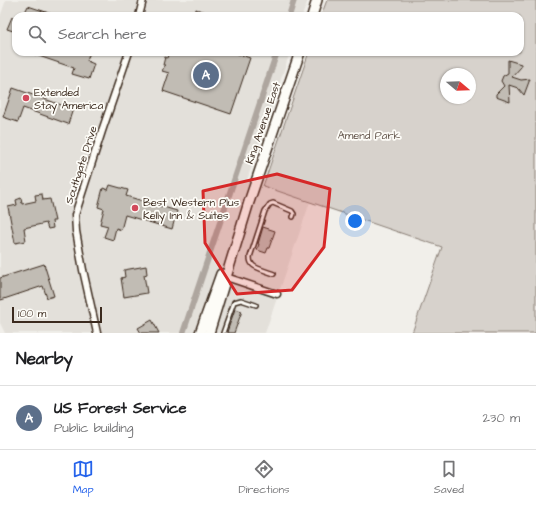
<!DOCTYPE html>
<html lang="en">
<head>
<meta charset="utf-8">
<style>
	:root { --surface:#fff; --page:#f2f2f2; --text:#202124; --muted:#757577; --line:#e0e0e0; --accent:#2563eb }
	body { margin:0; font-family:"Architects Daughter",sans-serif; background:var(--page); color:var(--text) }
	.compass { position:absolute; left:440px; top:68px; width:36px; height:36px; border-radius:50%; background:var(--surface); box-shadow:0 1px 3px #0004; rotate:109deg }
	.scale { position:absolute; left:12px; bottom:10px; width:90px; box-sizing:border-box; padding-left:4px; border:2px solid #3b2a1e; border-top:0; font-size:11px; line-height:14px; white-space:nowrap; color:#3b2a1e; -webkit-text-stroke:3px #fdfcf7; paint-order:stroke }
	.you { position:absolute; left:355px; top:221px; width:14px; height:14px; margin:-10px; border:3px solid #fff; border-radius:50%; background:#1a73e8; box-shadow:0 0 0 6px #1a73e833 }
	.badge { display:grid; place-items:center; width:26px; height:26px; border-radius:50%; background:var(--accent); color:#fff; font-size:13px; font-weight:700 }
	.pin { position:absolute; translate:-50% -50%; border:2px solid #fff; box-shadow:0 1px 4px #0006 }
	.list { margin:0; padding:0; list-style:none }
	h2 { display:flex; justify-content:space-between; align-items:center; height:52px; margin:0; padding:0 16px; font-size:17px }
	h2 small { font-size:13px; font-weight:400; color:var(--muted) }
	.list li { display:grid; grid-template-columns:26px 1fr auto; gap:12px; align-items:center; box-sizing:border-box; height:64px; padding:0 16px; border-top:1px solid var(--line) }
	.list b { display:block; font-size:15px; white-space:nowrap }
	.list p { margin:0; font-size:13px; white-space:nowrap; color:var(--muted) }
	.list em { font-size:13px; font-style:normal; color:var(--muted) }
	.icon { flex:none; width:22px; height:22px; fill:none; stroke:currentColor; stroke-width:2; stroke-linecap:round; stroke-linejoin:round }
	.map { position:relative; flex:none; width:536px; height:333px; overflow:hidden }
	.search { position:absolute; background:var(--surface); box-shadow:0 1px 3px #0004; left:12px; right:12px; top:12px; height:44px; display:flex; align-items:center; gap:10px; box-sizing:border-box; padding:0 14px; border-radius:12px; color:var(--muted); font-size:15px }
	.sheet { height:116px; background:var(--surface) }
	nav { display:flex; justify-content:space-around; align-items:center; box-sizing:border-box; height:56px; border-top:1px solid var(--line); background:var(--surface); font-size:11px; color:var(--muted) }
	nav a { display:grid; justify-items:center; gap:2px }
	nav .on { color:var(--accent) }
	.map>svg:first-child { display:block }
	.built { fill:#e3e0da }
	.green { fill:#d7d2cc; stroke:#897e75; fill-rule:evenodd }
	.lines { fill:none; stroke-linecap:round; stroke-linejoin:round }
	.canal { stroke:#aea69f; stroke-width:6 }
	.building { fill:#c1bcb4; stroke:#3b2a1e }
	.lane-casing { stroke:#3b2a1e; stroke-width:6 }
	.street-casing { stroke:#3b2a1e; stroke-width:9 }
	.secondary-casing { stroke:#3b2a1e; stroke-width:12 }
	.lane { stroke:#fdfcf7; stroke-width:3 }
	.street { stroke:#fdfcf7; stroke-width:6 }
	.secondary { stroke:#fdfcf7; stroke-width:9 }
	.marked { fill:#d62828; fill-opacity:0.2; stroke:#d62828; stroke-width:3; stroke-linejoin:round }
	.poi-dot { fill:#d1495b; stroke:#fdfcf7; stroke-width:1.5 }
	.labels { text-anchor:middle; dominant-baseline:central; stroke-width:3.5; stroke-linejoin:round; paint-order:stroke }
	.poi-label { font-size:11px; fill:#3b2a1e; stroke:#fdfcf7; text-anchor:start }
	.street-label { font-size:11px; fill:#3b2a1e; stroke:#fdfcf7 }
	.park-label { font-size:11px; fill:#62544a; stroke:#fdfcf7 }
</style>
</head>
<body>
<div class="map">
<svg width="536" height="333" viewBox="0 0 536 333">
	<rect width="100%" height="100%" fill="#f1efea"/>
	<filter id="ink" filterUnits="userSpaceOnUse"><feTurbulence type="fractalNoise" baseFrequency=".025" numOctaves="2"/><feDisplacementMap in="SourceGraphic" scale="8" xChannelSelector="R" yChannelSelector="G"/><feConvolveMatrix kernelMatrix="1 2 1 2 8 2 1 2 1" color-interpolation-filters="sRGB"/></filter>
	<g filter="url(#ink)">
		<!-- built -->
		<polygon class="built" points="6,0 308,0 302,16 16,16 16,52 290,52 247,180 310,202 265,333 5,333 0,323 0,17"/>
		<!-- green -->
		<path class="green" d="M 327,0 L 536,0 L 536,333 L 412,333 L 442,247 L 263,186 L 309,52 L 520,52 L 520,16 L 321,16 ZM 446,74 L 470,74 L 470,98 L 446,98 Z"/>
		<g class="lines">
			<!-- canal -->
			<g class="canal">
				<polyline points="289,16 294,0"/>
				<polyline points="183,333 277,52"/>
			</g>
		</g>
		<!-- building -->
		<g class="building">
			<polygon points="28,6 55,15 55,16 23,16"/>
			<polygon points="196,9 214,15 214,16 193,16"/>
			<polygon points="12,17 16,18 16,32 7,29"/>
			<polygon points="30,52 90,52 87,61 94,64 89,79 72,74 74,68 30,53"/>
			<polygon points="169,52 232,52 250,58 231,114 163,91 169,73 162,71 165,65 163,65 165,57 167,58"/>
			<polygon points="508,60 521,64 521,67 512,77 521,80 530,79 524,95 518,88 509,85 510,102 496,97 496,94 504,86 501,81 503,76 508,73"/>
			<polygon points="13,88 73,109 68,124 23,108 18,122 3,117"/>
			<polygon points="110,185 128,190 126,196 177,211 172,229 125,215 121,230 116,228 113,240 104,237 108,226 100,224 104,209 98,207 103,188 108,190"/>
			<polygon points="42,194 43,200 50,199 55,221 52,221 53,228 48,229 46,223 24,228 26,241 15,243 8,207 17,205 16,200 21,198 22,204 36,201 35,195"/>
			<polygon points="263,227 275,231 269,248 268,248 266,253 257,250 259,244 258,244"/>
			<polygon points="44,264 54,296 47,298 43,286 1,300 0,297 0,278"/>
			<polygon points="146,266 147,274 144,275 147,293 124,297 121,278 125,277 124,270"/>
			<polygon points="235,309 242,311 234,333 230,333 227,332"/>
			<polygon points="152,320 159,333 141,333 138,328"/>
		</g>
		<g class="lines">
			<!-- lane casing -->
			<g class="lane-casing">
				<g id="lane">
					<path d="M 274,274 C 269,272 254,268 252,264 C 250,262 250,259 250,257 L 265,211 L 270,204 L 273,203 L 292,211 L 294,214 L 293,217"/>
					<polyline points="223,333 234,302 241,300 256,305"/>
				</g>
			</g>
			<!-- street casing -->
			<g class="street-casing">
				<g id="street">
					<polyline points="139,16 143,0"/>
					<polyline points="226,277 277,294"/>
					<polyline points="97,333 83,270 76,231 75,215 102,131 129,52"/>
				</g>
			</g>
			<!-- secondary casing -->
			<g class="secondary-casing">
				<g id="secondary">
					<polyline points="312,16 317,0"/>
					<polyline points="200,333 221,274"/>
					<polyline points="209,333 249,202 300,52"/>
				</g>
			</g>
			<!-- lane -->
			<use href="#lane" class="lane"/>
			<!-- street -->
			<use href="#street" class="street"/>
			<!-- secondary -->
			<use href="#secondary" class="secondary"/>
		</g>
	</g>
	<!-- marked area -->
	<path class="marked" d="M 277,174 L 330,189 L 324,247 L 292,290 L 237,294 L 205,243 L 203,191 Z"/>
	<!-- markers -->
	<g class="poi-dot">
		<circle cx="26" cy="98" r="4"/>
		<circle cx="135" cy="208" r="4"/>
	</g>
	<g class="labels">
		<!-- poi labels -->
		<g class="poi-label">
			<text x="34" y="92">Extended<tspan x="34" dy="13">Stay America</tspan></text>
			<text x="143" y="202">Best Western Plus<tspan x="143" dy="13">Kelly Inn &amp; Suites</tspan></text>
		</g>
		<!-- street labels -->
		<g class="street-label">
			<text transform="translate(263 123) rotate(-71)">King Avenue East</text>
			<text transform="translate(81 165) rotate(-72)">Southgate Drive</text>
		</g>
		<!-- park labels -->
		<g class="park-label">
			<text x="369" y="135">Amend Park</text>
		</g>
	</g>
</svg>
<svg class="compass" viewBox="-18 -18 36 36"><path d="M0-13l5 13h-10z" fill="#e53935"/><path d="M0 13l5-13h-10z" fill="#757577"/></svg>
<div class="scale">100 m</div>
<div class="you"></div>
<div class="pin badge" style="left:206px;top:75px;background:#5c6f8a">A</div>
<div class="search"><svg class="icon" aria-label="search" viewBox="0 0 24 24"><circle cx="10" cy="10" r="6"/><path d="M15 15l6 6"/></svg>Search here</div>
</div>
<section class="sheet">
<h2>Nearby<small></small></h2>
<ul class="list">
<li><span class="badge" style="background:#5c6f8a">A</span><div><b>US Forest Service</b><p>Public building</p></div><em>230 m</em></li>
</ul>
</section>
<nav>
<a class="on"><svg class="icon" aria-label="map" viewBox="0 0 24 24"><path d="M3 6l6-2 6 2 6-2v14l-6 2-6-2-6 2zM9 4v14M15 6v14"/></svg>Map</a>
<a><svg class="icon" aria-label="directions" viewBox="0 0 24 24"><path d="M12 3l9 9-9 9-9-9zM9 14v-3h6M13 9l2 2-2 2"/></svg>Directions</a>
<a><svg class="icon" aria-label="saved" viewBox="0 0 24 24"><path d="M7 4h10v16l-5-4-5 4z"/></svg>Saved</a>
</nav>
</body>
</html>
